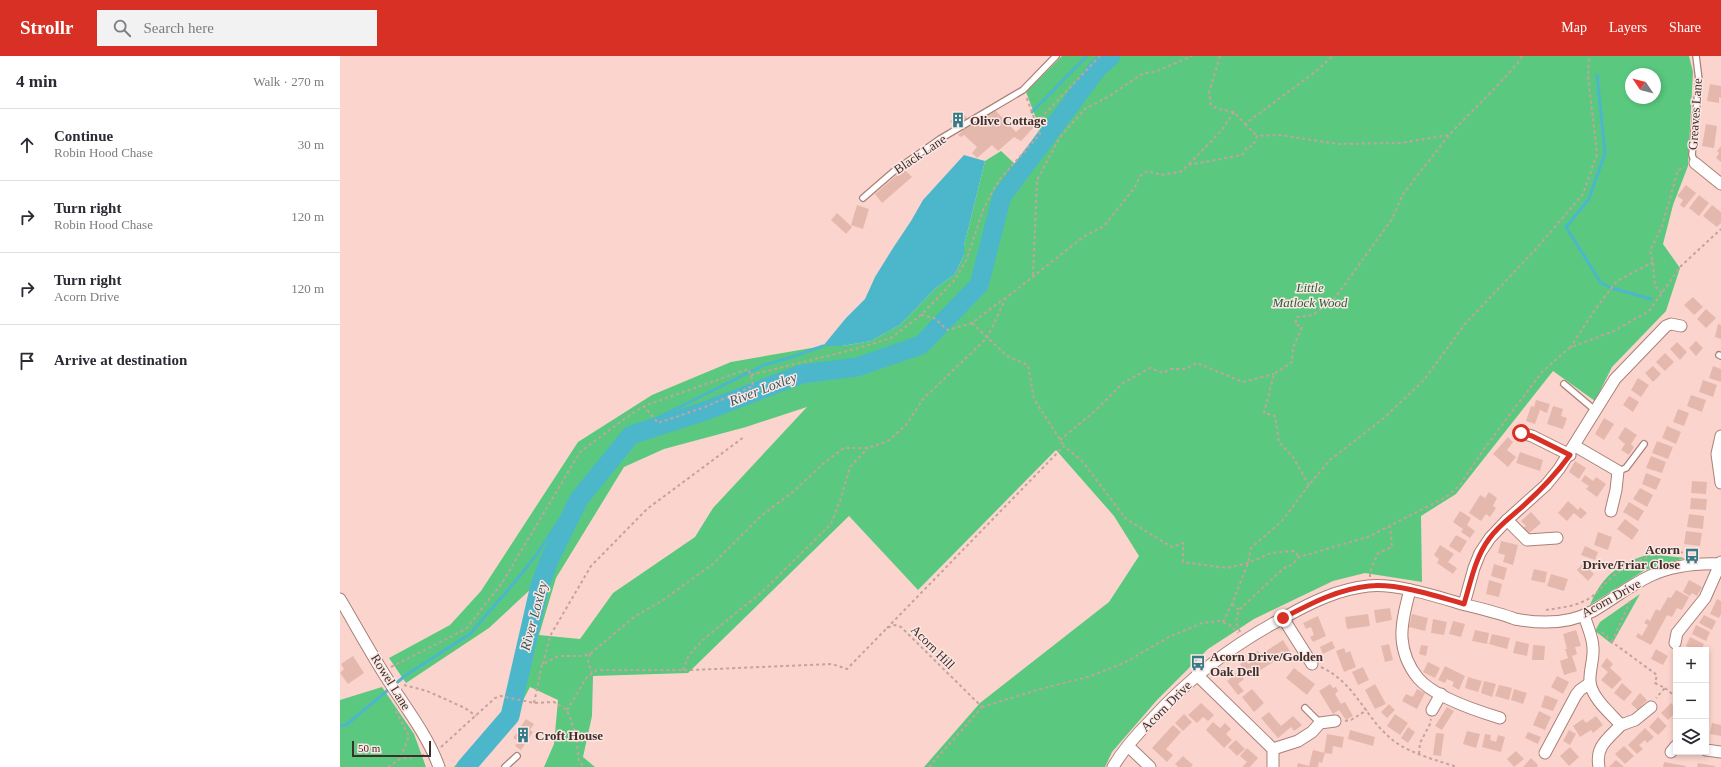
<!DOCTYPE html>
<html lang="en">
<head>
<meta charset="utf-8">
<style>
	:root { --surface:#fff; --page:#f2f2f3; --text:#2b2b33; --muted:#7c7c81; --line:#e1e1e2; --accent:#d93025 }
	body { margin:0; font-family:"Times New Roman",serif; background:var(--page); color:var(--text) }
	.controls { position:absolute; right:12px; bottom:12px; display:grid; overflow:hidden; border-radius:0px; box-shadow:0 2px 6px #0003 }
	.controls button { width:36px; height:36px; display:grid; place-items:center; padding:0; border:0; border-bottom:1px solid var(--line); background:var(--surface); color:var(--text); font:20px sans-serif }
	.compass { position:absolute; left:1285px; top:12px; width:36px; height:36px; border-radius:50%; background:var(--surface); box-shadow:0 2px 6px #0003; rotate:305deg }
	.scale { position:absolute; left:12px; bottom:10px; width:79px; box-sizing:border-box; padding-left:4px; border:2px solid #402e2a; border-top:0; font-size:11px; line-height:14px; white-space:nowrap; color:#402e2a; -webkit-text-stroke:3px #fae7e3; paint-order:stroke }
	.stop { position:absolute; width:12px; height:12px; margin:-9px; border:3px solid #d93025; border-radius:50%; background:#fff }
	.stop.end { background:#d93025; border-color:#fff; box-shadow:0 1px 4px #0008 }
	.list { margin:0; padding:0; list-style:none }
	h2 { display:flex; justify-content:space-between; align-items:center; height:52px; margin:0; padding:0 16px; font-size:17px }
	h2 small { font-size:13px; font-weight:400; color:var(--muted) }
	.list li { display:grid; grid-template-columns:26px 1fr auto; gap:12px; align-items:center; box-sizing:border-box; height:72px; padding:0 16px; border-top:1px solid var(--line) }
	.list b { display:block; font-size:15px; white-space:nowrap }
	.list p { margin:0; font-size:13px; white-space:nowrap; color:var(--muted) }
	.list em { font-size:13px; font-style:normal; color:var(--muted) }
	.icon { flex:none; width:22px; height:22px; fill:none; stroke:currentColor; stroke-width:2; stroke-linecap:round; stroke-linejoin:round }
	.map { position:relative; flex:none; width:1381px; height:711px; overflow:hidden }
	header { display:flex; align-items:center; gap:24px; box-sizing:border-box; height:56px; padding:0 20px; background:var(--accent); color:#fff }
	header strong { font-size:19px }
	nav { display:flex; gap:22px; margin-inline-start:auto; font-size:14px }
	.search { width:280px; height:36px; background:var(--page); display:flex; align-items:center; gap:10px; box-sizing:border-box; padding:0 14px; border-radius:0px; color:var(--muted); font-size:15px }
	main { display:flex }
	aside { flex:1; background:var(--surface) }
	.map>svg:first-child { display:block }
	.green { fill:#5ac97f; fill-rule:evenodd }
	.water { fill:#4cb7cb }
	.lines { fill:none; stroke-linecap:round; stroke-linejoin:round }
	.stream { stroke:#4cb7cb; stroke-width:3 }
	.river { stroke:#4cb7cb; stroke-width:19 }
	.building { fill:#e5b8ae }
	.service-casing { stroke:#aa8077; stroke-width:8 }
	.minor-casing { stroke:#aa8077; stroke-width:13 }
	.path { stroke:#c3a39c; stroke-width:2; stroke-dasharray:3 3; stroke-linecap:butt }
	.service { stroke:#fff; stroke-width:5.5 }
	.minor { stroke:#fff; stroke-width:11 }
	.route { stroke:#d93025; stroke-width:5 }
	.labels { text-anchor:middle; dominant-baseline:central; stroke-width:3; stroke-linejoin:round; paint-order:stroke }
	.street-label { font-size:13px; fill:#402e2a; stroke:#fae7e3 }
	.poi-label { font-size:13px; font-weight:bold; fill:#402e2a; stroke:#fae7e3; text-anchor:start }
	.park-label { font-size:13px; font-style:italic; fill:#2a5c3a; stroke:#fae7e3 }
	.water-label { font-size:14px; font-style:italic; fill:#37585e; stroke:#fae7e3 }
</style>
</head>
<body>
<header>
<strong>Strollr</strong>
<div class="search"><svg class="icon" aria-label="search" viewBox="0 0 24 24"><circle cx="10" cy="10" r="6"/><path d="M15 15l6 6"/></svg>Search here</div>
<nav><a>Map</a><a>Layers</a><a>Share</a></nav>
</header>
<main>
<aside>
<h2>4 min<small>Walk · 270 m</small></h2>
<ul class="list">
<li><svg class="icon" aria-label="ahead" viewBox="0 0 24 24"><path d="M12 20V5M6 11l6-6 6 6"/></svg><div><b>Continue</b><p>Robin Hood Chase</p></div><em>30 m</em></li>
<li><svg class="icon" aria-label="right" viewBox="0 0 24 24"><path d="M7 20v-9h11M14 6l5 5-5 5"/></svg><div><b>Turn right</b><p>Robin Hood Chase</p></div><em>120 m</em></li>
<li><svg class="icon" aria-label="right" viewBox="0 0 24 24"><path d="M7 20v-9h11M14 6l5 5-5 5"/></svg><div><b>Turn right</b><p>Acorn Drive</p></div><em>120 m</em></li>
<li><svg class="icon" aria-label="arrive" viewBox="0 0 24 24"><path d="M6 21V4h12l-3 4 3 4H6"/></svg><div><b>Arrive at destination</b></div></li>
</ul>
</aside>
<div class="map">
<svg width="1381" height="711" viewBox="0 0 1381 711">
	<rect width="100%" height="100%" fill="#fbd5cd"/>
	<!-- green -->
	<g class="green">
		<path d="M 722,0 L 1349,0 L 1353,16 L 1348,110 L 1333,149 L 1323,188 L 1340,212 L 1326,255 L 1272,311 L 1255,345 L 1213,315 L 1116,438 L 1081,460 L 1082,526 L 1025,517 L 993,525 L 914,563 L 868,593 L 817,644 L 772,696 L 765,711 L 584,711 L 640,647 L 769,546 L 799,500 L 774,460 L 716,394 L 578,534 L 509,460 L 348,617 L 253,620 L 252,660 L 243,701 L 255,711 L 204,711 L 214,688 L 218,644 L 190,631 L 179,652 L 136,711 L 114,711 L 164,653 L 192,532 L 149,572 L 66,627 L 49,602 L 110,569 L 141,535 L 238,386 L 312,339 L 391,306 L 483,290 L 502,290 L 531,285 L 560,269 L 595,233 L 615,218 L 624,199 L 624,190 L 645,105 L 661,95 L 675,108 L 702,78 L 686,36 ZM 1291,18 L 1315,18 L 1315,42 L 1291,42 ZM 467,351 L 373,452 L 355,481 L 273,537 L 240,583 L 199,579 L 216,522 L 284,411 L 324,393 L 406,371 Z"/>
		<path d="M 1309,498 L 1345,502 L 1305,514 L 1250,549 C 1263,518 1279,508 1309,498 Z"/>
		<polygon points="1300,538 1272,588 1255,575 1260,566"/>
		<polygon points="42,631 74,678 86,711 0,711 0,644"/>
	</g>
	<!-- water -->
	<polygon class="water" points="624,99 645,105 624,190 624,199 615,218 595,233 560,269 531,285 502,290 483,290 506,262 525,243 535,221 553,192 571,165 583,144"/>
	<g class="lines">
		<!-- stream -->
		<g class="stream">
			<polyline points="1257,19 1265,97 1249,143 1226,171 1261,227 1272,232 1311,243"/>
			<polyline points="692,56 747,0"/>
			<polyline points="310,373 315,363 424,309 452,301 483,290"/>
			<polyline points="0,670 6,669 66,619 130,578 179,521 197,498 218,466 239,443"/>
		</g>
		<!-- river -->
		<polyline class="river" points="126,711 170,660 200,529 211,500 239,443 291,379 365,355 462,318 517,311 581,289 639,229 662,140 757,13 771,0"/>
	</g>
	<!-- building -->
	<g class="building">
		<polygon points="1370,28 1381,30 1381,42 1379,41 1379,47 1367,45"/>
		<polygon points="655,54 676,76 690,64 695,70 681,85 674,81 658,95 652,89 637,102 632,97 637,91 624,79 621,81 618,79 630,67"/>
		<polygon points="621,55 627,62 616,72 610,65"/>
		<polygon points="1366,68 1377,70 1374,92 1362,90"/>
		<polygon points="1381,90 1381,106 1376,102 1379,97 1377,95"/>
		<polygon points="564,113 572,121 542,147 535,138"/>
		<polygon points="1346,129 1356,137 1344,152 1340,149 1343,144 1337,140"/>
		<polygon points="1359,139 1369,147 1359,160 1349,152"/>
		<polygon points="517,149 529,153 523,173 511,169"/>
		<polygon points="1372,149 1381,156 1381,167 1377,171 1363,160"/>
		<polygon points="497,157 512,171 506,178 491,164"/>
		<polygon points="1353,241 1363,251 1354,259 1344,249"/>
		<polygon points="1366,253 1376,262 1366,272 1357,263"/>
		<polygon points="1378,268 1381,269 1381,283 1375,281"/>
		<polygon points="1356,285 1363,292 1356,300 1349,292"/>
		<polygon points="1337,286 1347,296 1340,304 1330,293"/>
		<polygon points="1325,297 1334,306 1325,315 1316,306"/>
		<polygon points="1313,310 1321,318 1313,326 1305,317"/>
		<polygon points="1373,310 1381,313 1381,326 1369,322"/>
		<polygon points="1298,322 1309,329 1301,341 1291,334"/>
		<polygon points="1363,324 1377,329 1373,341 1359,336"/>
		<polygon points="1351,339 1366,344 1362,356 1347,350"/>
		<polygon points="1289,340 1299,346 1293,356 1283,349"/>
		<polygon points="1196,344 1210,348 1207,357 1200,354 1195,368 1186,365 1191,350 1194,351"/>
		<polygon points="1213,350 1223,353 1221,360 1227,362 1223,373 1207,368"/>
		<polygon points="1338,353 1349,357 1344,370 1333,366"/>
		<polygon points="1264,362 1274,368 1264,384 1255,378"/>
		<polygon points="1327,370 1341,376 1336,388 1322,382"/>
		<polygon points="1285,371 1297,379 1291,388 1294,391 1289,399 1281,394 1285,388 1278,382"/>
		<polygon points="1168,381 1173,386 1167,394 1176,401 1168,411 1153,398"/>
		<polygon points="1317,385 1333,391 1328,403 1312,397"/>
		<polygon points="1180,396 1203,404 1200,415 1176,407"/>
		<polygon points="1311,400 1326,406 1322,417 1306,412"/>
		<polygon points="1235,405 1246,412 1239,423 1229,416"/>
		<polygon points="1306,417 1321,423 1316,434 1302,428"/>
		<polygon points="1245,419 1253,425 1256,421 1266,428 1257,441 1246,433 1249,430 1241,425"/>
		<polygon points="1352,425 1367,426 1366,438 1351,437"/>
		<polygon points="1300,432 1313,439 1307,451 1293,443"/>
		<polygon points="1149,436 1157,442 1153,450 1156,452 1150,461 1146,458 1141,465 1129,457 1140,439 1145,442"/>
		<polygon points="1351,442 1367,443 1366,454 1350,453"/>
		<polygon points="1228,445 1238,454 1240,451 1247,457 1241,463 1234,457 1227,465 1218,457"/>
		<polygon points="1289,446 1304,455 1298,465 1283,456"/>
		<polygon points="1120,455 1131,462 1127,469 1135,475 1130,482 1121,476 1123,473 1113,466"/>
		<polygon points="1191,456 1201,467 1188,478 1183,472 1186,470 1181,465"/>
		<polygon points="1349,458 1364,460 1363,473 1347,471"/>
		<polygon points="1285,463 1299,474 1292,484 1277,473"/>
		<polygon points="1346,475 1362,477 1360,490 1344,488"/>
		<polygon points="1258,476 1272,481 1268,494 1254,489"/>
		<polygon points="1116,479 1127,485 1120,497 1109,490"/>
		<polygon points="1161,485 1178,489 1173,509 1163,506 1165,499 1158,497"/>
		<polygon points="1100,489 1114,498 1108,506 1117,512 1113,518 1097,507 1099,503 1094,499"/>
		<polygon points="1245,490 1258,496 1255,504 1241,499"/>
		<polygon points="1243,507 1254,518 1248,525 1237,514"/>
		<polygon points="1154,508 1167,512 1164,524 1151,520"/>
		<polygon points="1194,513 1207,516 1205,527 1191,524"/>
		<polygon points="1211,518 1228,523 1224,535 1207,530"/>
		<polygon points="1149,524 1162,528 1159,541 1146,538"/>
		<polygon points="1349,524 1362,531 1357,540 1352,537 1350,540 1343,536"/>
		<polygon points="1336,534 1349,541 1342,554 1337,552 1332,561 1327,559 1311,589 1296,581 1298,577 1302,580 1308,569 1304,567 1307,563 1310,565 1316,553 1320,555 1328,541 1331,542"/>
		<polygon points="1377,543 1381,545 1381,558 1379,562 1370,558"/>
		<polygon points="1050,552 1052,564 1036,567 1034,554"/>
		<polygon points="1028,558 1030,570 1007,573 1005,561"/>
		<polygon points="1072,558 1088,562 1085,575 1069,571"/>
		<polygon points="1364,559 1376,565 1372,574 1359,567"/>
		<polygon points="978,560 986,580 973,586 970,581 974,579 971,571 966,573 963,567"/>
		<polygon points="1093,563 1107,566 1104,579 1091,577"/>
		<polygon points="1113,565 1125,568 1121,581 1109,578"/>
		<polygon points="1356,569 1370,576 1366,585 1352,578"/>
		<polygon points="1135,574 1149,577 1147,588 1132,585"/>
		<polygon points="1236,574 1241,590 1235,591 1237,598 1232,600 1237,615 1224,619 1220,605 1228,602 1225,593 1227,593 1223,578"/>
		<polygon points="1152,578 1170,582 1167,593 1149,588"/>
		<polygon points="1350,581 1364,588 1361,594 1354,594 1346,590"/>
		<polygon points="943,584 950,595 942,600 939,596 936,599 938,603 913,619 912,616 907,619 900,608 906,604 908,608 915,604 911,599 918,595 920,599"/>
		<polygon points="992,585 995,592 983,598 980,591"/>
		<polygon points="1176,585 1189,588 1187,600 1173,597"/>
		<polygon points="1049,588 1053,604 1045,606 1041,590"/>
		<polygon points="1081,589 1088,590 1086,600 1079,598"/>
		<polygon points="1193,589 1205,590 1204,604 1192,604"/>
		<polygon points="1004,592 1006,597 1010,595 1016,611 1004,616 996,595"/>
		<polygon points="1316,593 1328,600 1323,609 1311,603"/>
		<polygon points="13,600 24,617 8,628 0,617 4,613 1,608"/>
		<polygon points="1267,602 1273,608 1270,612 1282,623 1272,633 1261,624 1268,616 1261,610"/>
		<polygon points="1088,606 1100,612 1095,622 1083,616"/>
		<polygon points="1105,610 1125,620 1119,634 1112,630 1114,626 1107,623 1105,627 1098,624"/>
		<polygon points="1023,611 1029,624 1018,629 1012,616"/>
		<polygon points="954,612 975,628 967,639 946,622"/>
		<polygon points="898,616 904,623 898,628 904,635 898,639 887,625"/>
		<polygon points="1217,620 1229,626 1223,638 1211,631"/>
		<polygon points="1128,621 1142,625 1138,636 1125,632"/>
		<polygon points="1144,625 1156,628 1152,641 1141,637"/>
		<polygon points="1282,627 1292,636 1284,645 1274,637"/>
		<polygon points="990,628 993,632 996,631 998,635 995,638 1001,648 1005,646 1013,660 1006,664 999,654 993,658 979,635"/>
		<polygon points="1035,628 1046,648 1035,653 1025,634"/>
		<polygon points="1159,629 1172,632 1169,644 1155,640"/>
		<polygon points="912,633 924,647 914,656 902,641"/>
		<polygon points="1077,633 1085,637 1077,653 1062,645 1066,638 1073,641"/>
		<polygon points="1174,633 1187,637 1183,648 1171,644"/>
		<polygon points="1300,637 1307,644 1298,654 1291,648"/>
		<polygon points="1205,639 1218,644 1213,655 1201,651"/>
		<polygon points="861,647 874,659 868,665 863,661 857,667 848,659"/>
		<polygon points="1331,647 1336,653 1336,656 1328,664 1321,657"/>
		<polygon points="1049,648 1055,654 1047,662 1041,656"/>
		<polygon points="1107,651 1114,655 1102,674 1095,670"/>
		<polygon points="1199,655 1211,661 1205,674 1193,669"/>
		<polygon points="929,656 941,670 953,660 962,669 954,675 951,671 938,682 921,662"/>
		<polygon points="844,658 852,666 843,675 835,667"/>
		<polygon points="1055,658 1068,667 1060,679 1047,670"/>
		<polygon points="1256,660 1263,669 1253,677 1251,674 1240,681 1233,670 1243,663 1246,667"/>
		<polygon points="1318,661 1327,670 1318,679 1309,671"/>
		<polygon points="186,663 194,668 190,674 193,676 181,694 175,690 178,685 173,682"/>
		<polygon points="873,666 880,672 885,667 891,673 886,678 892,684 884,692 866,674"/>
		<polygon points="1372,667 1381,669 1381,680 1370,678"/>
		<polygon points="833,669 841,676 826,693 833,699 827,706 812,692"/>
		<polygon points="1068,671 1075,676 1068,687 1061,682"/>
		<polygon points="1305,672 1314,681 1307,687 1305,684 1299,689 1303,693 1297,698 1288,689"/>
		<polygon points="1010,674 1035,681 1033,690 1008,683"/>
		<polygon points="1229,674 1236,678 1230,689 1223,685"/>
		<polygon points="1127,675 1140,678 1136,692 1123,688"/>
		<polygon points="1188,676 1201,681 1198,688 1185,682"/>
		<polygon points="1096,677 1104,678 1101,700 1093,699"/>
		<polygon points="987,678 1004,681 1002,692 993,690 992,698 984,697"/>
		<polygon points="1145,678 1151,679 1150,684 1156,686 1158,679 1165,681 1161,696 1142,691"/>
		<polygon points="896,684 905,693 897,700 888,691"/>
		<polygon points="1284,690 1294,700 1285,708 1275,698"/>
		<polygon points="1230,691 1239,701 1229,710 1220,700"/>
		<polygon points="907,692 918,702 910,711 902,711 907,706 900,700"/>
		<polygon points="973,694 985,697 982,707 979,706 978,711 957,711 958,707 969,710"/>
		<polygon points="1176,695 1184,703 1174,711 1167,703"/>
		<polygon points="843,700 853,709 851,711 838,711 835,708"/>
		<polygon points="1191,702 1198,709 1197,711 1183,711"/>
		<polygon points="1276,704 1284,711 1269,711"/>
		<polygon points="1324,706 1346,710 1346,711 1323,711"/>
		<polygon points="1358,707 1375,710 1375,711 1357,711"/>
	</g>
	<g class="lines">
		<!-- service casing -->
		<g class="service-casing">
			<g id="service">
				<polyline points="1355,107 1352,99 1359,24 1356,0"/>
				<polyline points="523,142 553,116 600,83 683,34 716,0"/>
				<polyline points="1379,299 1381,300"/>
				<polyline points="1224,328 1256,355"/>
				<polyline points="1278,415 1286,412 1304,388"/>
				<polyline points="965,652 980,667"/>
				<polyline points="165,711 177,700"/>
			</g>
		</g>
		<!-- minor casing -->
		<g class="minor-casing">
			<g id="minor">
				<polyline points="1355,107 1381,128"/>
				<polyline points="1181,377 1192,380 1230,399"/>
				<polyline points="1381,380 1377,398 1381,427"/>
				<polyline points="1235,390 1278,415 1276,434 1271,455"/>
				<polyline points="1167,464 1187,484 1217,482"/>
				<path d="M 1070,534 C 1066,549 1061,567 1062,582 C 1063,596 1069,611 1078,622 C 1093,640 1137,655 1160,662"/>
				<path d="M 0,543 C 16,570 31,598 48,624 C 66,652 88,680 99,711"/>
				<polyline points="1124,548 1134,512 1140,497 1150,482 1167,464 1206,429 1219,413 1275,323 1326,270 1331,268 1341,270"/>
				<path d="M 1244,559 C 1247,570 1253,581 1253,592 C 1254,603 1249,615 1250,627 C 1253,643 1270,657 1281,669 C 1268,683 1255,690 1259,711"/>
				<polyline points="943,562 972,608"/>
				<polyline points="1335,587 1337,577 1365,542 1381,506"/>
				<polyline points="857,619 933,693 958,685 972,676 980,667 995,665"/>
				<polyline points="1092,654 1101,638"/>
				<polyline points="1281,669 1295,664 1311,651"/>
				<polyline points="788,690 810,711"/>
				<polyline points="933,693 933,711"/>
				<polyline points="1366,694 1381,696"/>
				<polyline points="1331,696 1336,690"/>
				<polyline points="1205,697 1236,639 1240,634 1250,627"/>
				<path d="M 773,711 C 783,694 797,678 811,664 C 850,621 895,587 947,560 C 972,546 999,533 1028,530 C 1057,527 1098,541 1126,549 C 1142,553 1159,557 1175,563 C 1201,568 1229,568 1253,555 C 1272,544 1289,530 1310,520 C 1333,509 1356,507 1381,508"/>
			</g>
		</g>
		<!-- path -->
		<g class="path">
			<polyline points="880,0 869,37 871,49 878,53 894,56"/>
			<polyline points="696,67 760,0"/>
			<polyline points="905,68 917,80"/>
			<polyline points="849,108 881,75 894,56 905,68 975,16 993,0"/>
			<polyline points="693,219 697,124 720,81 745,53 771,39 802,18 817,15 852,0"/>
			<polyline points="1322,237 1315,230 1313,206 1310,195 1322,170 1338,114 1345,111"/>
			<polyline points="581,259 594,262 608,274 632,267 665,242"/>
			<polyline points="632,267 667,300 688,309 694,343 724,390"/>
			<polyline points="1230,292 1256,252 1277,225 1313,206"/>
			<polyline points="411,319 515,293 551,282 581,259 615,224 626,205 643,154 650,140 660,123 700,78 686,40"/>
			<polyline points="720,384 756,354 783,327 810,312 823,317 831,313 845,313 857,307 903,326 934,318"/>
			<polyline points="969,429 953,401 939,386 935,360 924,357 934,318 952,306 953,292 962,271 955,268 957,261 973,259 995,242 1052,163 1063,138 1109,79 1155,32 1177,8 1182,0"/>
			<polyline points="1030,521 1030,516 1038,497 1052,491 1050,470"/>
			<polyline points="892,548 899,554"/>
			<path d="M 1206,554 C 1220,552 1237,550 1250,542 C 1260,535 1267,524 1277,517 C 1295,504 1327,491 1349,498"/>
			<polyline points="883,566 892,548 908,507 911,492 942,465 969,429 990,404 1044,362 1084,324 1125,268 1195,194 1243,138 1257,98 1248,20 1249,0"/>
			<polyline points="547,572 724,390 743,406 786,463 832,491 843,487 843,506 887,512 908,507 931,497 954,495 959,501"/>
			<polyline points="900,576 896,566 899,554 944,512 952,509 959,501 1028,481 1106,441 1119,430 1144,393 1202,316 1229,292 1274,275 1309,255 1341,210 1381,173"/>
			<polyline points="1262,576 1272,586 1317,619 1315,627 1325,632 1316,642"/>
			<polyline points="1272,586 1290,545"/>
			<polyline points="250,598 248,606 252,617"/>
			<polyline points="203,608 210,580 251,510 307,453 404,381"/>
			<polyline points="51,611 126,573 162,527 240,396 287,361 304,350 408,313 411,319 413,330 365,351 318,367 304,350"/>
			<path d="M 981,611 C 1017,628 1025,663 1054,685 C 1069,697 1099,705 1117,711"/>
			<polyline points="343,614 349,599 365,582 422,536 491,468 500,445 510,411 528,392"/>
			<polyline points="64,629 87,635 125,652 136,660"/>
			<polyline points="1325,632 1336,641"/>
			<polyline points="194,647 202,609 218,600 243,600 250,598 294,561 323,544 373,508 421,460 454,435 484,407 504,392 528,392 548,385 566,369 583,343 647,282 666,242 743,181 764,170 795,131 800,120 808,115 821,119 840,116 848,109 902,99 907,91 913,90 917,80 939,79 998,88 1060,87 1109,79"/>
			<polyline points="642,651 697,634 751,620 786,606 829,581 862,567 880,565 890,569 898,577"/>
			<polyline points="227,654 247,621 257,614 351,614 492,608 507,613 547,572 555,569 561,571 642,651"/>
			<polyline points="56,655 69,680 60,703"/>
			<polyline points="1005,665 1011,664 1027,654"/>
			<polyline points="101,691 155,642 161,640 194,647 214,646 227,654 236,678 239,706 245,711"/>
			<polyline points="1079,698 1080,687 1090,668 1091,663"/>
			<polyline points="48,711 60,703 84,699"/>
			<polyline points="589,711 642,651"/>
		</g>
		<!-- service -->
		<use href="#service" class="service"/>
		<!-- minor -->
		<use href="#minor" class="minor"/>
	</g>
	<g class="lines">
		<!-- route -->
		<path class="route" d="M 943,562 C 970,548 998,533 1029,530 C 1057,527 1097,540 1124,548 C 1131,525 1135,502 1149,483 C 1158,470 1171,461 1182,451 C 1200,435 1216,418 1230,399 L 1192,380 L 1181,377"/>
	</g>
	<!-- icons -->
	<defs>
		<g id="building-bare" transform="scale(1.2)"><path d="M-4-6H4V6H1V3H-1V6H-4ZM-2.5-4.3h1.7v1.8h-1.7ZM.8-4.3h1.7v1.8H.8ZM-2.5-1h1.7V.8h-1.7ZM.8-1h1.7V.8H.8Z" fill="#347a87" stroke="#fae7e3" stroke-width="2.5" paint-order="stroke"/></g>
		<g id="bus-bare" transform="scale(1.2)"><path d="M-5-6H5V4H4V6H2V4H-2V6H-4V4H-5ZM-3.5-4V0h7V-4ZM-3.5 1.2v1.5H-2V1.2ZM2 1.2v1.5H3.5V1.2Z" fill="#347a87" stroke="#fae7e3" stroke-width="2.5" paint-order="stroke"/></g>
	</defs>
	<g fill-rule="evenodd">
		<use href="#building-bare" x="618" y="64"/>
		<use href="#bus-bare" x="1352" y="500"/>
		<use href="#bus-bare" x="858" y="607"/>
		<use href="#building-bare" x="183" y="679"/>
	</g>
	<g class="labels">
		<!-- street labels -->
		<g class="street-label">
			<text transform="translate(1355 58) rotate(-86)">Greaves Lane</text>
			<text transform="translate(580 98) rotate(-34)">Black Lane</text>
			<text transform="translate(1271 542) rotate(-29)">Acorn Drive</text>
			<text transform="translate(593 591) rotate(45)">Acorn Hill</text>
			<text transform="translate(51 626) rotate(58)">Rowel Lane</text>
			<text transform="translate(826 650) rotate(-45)">Acorn Drive</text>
		</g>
		<!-- poi labels -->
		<g class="poi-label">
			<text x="630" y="64">Olive Cottage</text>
			<text x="1340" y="493" text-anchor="end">Acorn<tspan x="1340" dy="15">Drive/Friar Close</tspan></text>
			<text x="870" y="600">Acorn Drive/Golden<tspan x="870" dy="15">Oak Dell</tspan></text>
			<text x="195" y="679">Croft House</text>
		</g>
		<!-- park labels -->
		<g class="park-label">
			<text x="970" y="231">Little<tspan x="970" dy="15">Matlock Wood</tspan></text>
		</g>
		<!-- water labels -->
		<g class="water-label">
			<text transform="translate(423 333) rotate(-21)">River Loxley</text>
			<text transform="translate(194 560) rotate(-75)">River Loxley</text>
		</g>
	</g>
</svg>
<div class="controls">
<button>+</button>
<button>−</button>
<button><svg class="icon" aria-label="layers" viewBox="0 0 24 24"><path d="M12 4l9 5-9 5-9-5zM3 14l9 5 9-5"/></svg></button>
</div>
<svg class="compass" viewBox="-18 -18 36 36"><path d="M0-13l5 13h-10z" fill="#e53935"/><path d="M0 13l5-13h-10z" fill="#7c7c81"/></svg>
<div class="scale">50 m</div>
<div class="stop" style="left:1181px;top:377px"></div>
<div class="stop end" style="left:943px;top:562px"></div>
</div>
</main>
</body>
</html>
